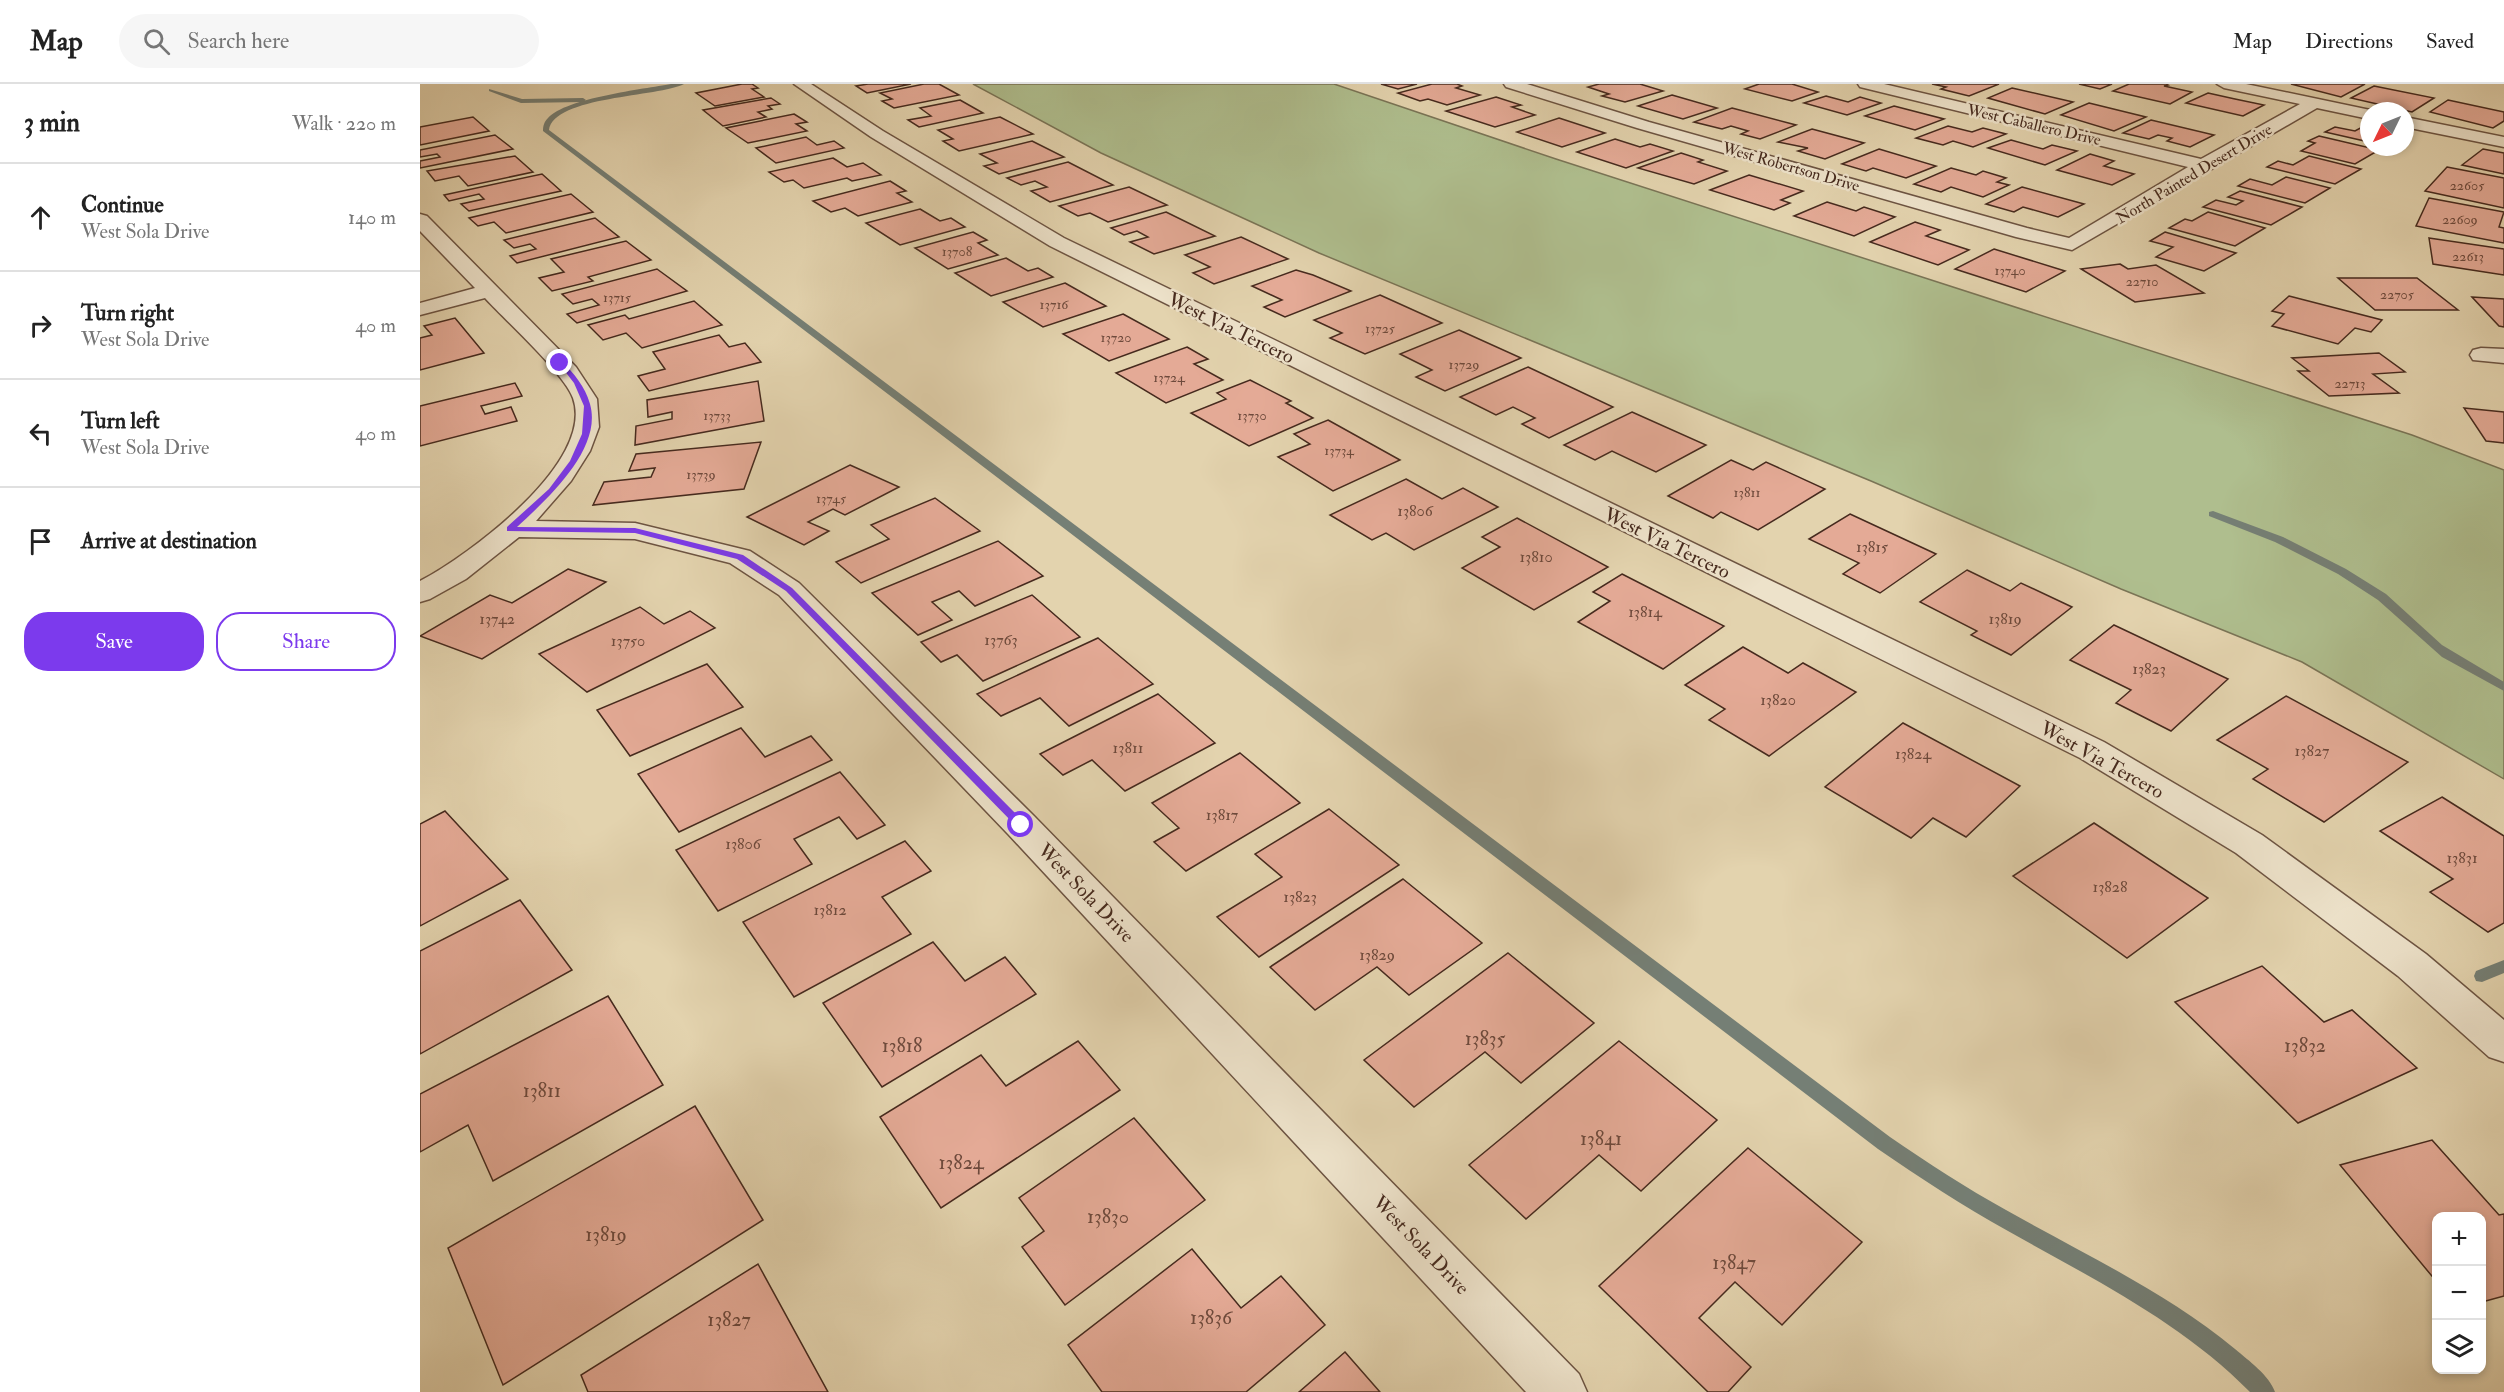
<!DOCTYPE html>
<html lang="en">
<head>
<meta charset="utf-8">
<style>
	:root { --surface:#fff; --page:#f6f6f6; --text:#222; --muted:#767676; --line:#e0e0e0; --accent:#7c3aed }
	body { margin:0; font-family:"IM FELL Double Pica",serif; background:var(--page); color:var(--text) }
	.controls { position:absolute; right:18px; bottom:18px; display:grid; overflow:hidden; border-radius:12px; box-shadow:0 3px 9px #0003 }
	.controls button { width:54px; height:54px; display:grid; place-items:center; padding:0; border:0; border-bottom:2px solid var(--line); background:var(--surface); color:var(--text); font:30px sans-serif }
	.compass { position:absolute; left:1940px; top:18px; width:54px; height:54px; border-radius:50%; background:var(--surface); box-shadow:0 3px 9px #0003; rotate:227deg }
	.stop { position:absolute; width:18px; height:18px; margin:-14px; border:4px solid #7c3aed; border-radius:50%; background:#fff }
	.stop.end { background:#7c3aed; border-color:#fff; box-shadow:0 2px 6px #0008 }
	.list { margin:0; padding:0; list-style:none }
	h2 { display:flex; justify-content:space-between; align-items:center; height:78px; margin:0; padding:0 24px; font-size:26px }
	h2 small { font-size:20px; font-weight:400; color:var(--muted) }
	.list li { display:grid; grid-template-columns:39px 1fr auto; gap:18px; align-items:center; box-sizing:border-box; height:108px; padding:0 24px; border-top:2px solid var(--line) }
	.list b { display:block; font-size:22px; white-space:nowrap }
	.list p { margin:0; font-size:20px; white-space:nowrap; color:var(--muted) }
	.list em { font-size:20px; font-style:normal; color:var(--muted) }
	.actions { display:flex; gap:12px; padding:18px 24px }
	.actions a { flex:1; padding:14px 0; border:2px solid var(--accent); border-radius:24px; text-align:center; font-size:21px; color:var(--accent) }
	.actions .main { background:var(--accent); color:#fff }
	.icon { flex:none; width:33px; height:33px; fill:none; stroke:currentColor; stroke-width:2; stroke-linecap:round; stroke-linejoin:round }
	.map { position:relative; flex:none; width:2084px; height:1308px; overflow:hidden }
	header { display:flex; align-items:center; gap:36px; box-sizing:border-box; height:84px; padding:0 30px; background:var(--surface); border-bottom:2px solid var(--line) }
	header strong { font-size:28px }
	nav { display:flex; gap:33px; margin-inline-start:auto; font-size:21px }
	.search { width:420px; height:54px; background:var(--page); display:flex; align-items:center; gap:15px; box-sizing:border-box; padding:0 21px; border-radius:33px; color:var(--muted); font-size:22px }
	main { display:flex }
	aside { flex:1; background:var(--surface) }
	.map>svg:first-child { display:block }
	.green { fill:#afbe8e; stroke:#7a7456; stroke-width:1.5 }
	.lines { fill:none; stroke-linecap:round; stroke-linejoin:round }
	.stream { fill:#757f75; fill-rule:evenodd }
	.building { fill:#e4aa96; stroke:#462a1e; stroke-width:1.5 }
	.street-casing { stroke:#6d5442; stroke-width:3 }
	.street { fill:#ede2ca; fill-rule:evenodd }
	.route { fill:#7c3aed }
	.labels { text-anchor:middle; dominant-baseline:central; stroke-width:5; stroke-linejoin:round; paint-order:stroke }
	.far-number-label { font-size:14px; fill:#6e4a3c }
	.far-street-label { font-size:16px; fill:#462a1e; stroke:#ede2ca }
	.number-label { font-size:16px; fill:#6e4a3c }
	.street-label { font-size:20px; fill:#462a1e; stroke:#ede2ca }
	.near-number-label { font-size:20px; fill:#6e4a3c }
</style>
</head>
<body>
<header>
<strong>Map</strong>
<div class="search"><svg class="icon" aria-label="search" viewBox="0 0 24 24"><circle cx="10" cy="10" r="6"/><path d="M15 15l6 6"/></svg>Search here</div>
<nav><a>Map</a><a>Directions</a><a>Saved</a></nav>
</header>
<main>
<aside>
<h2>3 min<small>Walk · 220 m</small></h2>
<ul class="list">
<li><svg class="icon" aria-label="ahead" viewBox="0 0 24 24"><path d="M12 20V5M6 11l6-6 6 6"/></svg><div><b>Continue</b><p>West Sola Drive</p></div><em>140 m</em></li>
<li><svg class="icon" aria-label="right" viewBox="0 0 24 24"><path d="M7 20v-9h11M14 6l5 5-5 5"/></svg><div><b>Turn right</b><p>West Sola Drive</p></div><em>40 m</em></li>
<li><svg class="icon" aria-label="left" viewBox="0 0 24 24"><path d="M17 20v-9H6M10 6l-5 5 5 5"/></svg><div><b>Turn left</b><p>West Sola Drive</p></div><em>40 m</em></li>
<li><svg class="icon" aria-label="arrive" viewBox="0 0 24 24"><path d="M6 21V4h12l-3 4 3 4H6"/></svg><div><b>Arrive at destination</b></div></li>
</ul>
<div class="actions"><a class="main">Save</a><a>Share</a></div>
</aside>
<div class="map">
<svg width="2084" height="1308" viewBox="0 0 2084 1308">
	<rect width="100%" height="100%" fill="#e3d3ae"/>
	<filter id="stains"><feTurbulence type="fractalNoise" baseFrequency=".00333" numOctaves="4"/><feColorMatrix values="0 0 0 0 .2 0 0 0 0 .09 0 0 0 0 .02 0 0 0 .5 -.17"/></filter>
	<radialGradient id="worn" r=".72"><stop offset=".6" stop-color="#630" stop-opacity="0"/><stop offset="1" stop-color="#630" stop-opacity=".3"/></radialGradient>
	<!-- green -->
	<polygon class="green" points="553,0 914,0 1136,75 1992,351 2084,386 2084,695 1882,578 1701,505 1451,397 899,169 681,69"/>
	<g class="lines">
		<!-- stream -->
		<g class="stream">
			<path d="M 251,0 L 264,0 C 239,13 134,12 129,46 L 1470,1053 C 1508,1079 1546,1104 1586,1126 C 1664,1170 1746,1208 1815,1265 C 1829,1277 1849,1291 1855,1308 L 1830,1308 C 1761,1238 1673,1195 1588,1147 C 1543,1122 1500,1094 1458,1065 L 123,47 C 123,42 124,38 128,34 C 146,14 224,5 251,0 Z"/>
			<polygon points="69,5 102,15 163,14 166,16 163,18 101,19 69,7"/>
			<polygon points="1793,427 1863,453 1926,485 1966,510 2022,561 2084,598 2084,607 2022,573 1958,516 1918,490 1855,458 1789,432 1789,428"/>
			<polygon points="2084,876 2084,889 2062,898 2056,897 2054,892 2056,887"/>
		</g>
	</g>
	<!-- building -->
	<g class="building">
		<polygon points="322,0 332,0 338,4 332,5 344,13 295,22 276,9"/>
		<polygon points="448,0 491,0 447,9 436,2"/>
		<polygon points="504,0 519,0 539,11 474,24 462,17 472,15 460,9"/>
		<polygon points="961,0 997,0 978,5"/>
		<polygon points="1012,0 1037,0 1042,2 1036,4 1060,11 1027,21 1008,15 1000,17 978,9"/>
		<polygon points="1179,0 1220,0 1243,7 1205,18 1182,12 1189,10 1168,3"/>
		<polygon points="1339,0 1372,0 1398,8 1372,17 1325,5"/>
		<polygon points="1512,0 1579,0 1549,12 1521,5 1526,3"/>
		<polygon points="1659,0 1692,0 1680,5"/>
		<polygon points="1709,0 1746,0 1748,1 1744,2 1772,8 1750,20 1693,7"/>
		<polygon points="1871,0 1945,0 1921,13"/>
		<polygon points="1954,2 2014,14 1992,28 1931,14"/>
		<polygon points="1592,4 1653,18 1625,30 1568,14"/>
		<polygon points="1788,9 1815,15 1844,21 1823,32 1766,19"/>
		<polygon points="1252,11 1297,24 1263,35 1218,22"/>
		<polygon points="1406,12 1428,18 1440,13 1461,19 1427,31 1384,19"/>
		<polygon points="1076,13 1101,21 1092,23 1115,31 1075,43 1026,27"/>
		<polygon points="351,14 360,20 348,22 352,25 338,28 346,33 303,42 283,26"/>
		<polygon points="540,16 563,29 499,43 488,36 511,32 500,24"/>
		<polygon points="2028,16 2084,28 2084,37 2073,44 2010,28"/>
		<polygon points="1669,19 1726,33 1694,47 1641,31"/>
		<polygon points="1474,22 1524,35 1495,46 1445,32"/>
		<polygon points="1312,24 1376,41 1340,55 1321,50 1328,47 1311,42 1302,45 1274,38"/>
		<polygon points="374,30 387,38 376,40 387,47 328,59 306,44"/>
		<polygon points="53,33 69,47 0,61 0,43"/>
		<polygon points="580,33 613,50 539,67 523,57 533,55 518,46"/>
		<polygon points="1139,34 1185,49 1142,63 1097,48"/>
		<polygon points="1731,36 1794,51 1770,63 1747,57 1752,54 1738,51 1729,55 1703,49"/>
		<polygon points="1946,41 1949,41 1949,58 1905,48 1915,43 1935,47"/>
		<polygon points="1528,42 1552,48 1563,44 1586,50 1553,63 1533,57 1523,61 1496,54"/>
		<polygon points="1392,45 1444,59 1405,75 1378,67 1388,64 1358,58"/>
		<polygon points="75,51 93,65 0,84 0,77 20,73 17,70 0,73 0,66"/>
		<polygon points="1899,52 1959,66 1935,80 1881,67 1895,59 1888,57"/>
		<polygon points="386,53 397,61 414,57 424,64 356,79 336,64"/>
		<polygon points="1195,55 1220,63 1230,60 1253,67 1206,84 1157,68"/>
		<polygon points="1591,56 1623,65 1632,61 1657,67 1625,81 1568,64"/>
		<polygon points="612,57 644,73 579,90 564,82 577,79 560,70"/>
		<polygon points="1459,65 1516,82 1486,94 1453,84 1446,87 1422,80"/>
		<polygon points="2063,65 2084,69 2084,90 2042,81"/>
		<polygon points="1261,69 1283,76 1278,78 1307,87 1274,100 1218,84"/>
		<polygon points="1670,70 1694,77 1684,82 1714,90 1692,101 1637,86"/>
		<polygon points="95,72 113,88 48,102 39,92 15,97 7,87"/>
		<polygon points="1889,72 1941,85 1915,100 1847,83 1858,77 1873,81"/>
		<polygon points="413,74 427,83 443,79 461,91 432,97 427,94 384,104 373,96 364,98 349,88"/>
		<polygon points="648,78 693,101 630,118 611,107 627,103 615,97 601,101 587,94"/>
		<polygon points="2027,83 2084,94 2084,124 2005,107"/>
		<polygon points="1531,84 1556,91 1563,87 1586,94 1577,98 1589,101 1563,113 1531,103 1521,108 1494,100"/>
		<polygon points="122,90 141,107 49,127 41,120 64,115 59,110 29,117 24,111"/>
		<polygon points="1329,91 1383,107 1361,116 1370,119 1354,126 1290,106"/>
		<polygon points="1866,93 1910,104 1885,119 1818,102 1830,95 1852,101"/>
		<polygon points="470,97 486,107 477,109 492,118 438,132 425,124 411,128 393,117"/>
		<polygon points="709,103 747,121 688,138 670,129 658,132 639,122"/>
		<polygon points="1602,103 1664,120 1638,133 1603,123 1594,128 1566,120"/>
		<polygon points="1820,107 1882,123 1851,141 1783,123 1796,116 1816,121 1823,117 1808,113"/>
		<polygon points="151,110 173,128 86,149 74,138 58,142 49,134"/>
		<polygon points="2009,114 2084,128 2079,143 2084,144 2084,159 1996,142"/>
		<polygon points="1407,118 1436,127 1444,123 1475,133 1434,152 1374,132"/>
		<polygon points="500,125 520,137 531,134 545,143 480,161 446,139"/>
		<polygon points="746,128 795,152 734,170 710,158 728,153 717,147 704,151 691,144"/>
		<polygon points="1788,128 1845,144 1815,162 1749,144 1765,135 1772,137"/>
		<polygon points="175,134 199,153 97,179 90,172 116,165 110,160 94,164 84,156"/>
		<polygon points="1495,138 1520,146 1506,152 1549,166 1518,181 1450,158"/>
		<polygon points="553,148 567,156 558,159 578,171 528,185 495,164"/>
		<polygon points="1745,148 1816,169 1784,187 1736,173 1753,163 1730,157"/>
		<polygon points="821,153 868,175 794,200 773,189 790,183 765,171"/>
		<polygon points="2009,154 2084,165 2084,191 2013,180"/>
		<polygon points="206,157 231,176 168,193 173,197 132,207 119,194 144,188 131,175"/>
		<polygon points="1574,165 1645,187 1606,208 1535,185"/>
		<polygon points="586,174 608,187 618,184 633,193 571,212 535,189"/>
		<polygon points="1700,180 1708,185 1736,181 1784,209 1715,218 1661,185"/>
		<polygon points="237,185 267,207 157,239 147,230 179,221 172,215 153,220 142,210"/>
		<polygon points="876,186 893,191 931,207 865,233 844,223 862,216 832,202"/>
		<polygon points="1918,194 1997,194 2038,226 1955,226"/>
		<polygon points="645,199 686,222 623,243 583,218"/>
		<polygon points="960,211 1022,239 945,270 910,254 922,249 894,236"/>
		<polygon points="1869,212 1962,236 1951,248 1935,244 1918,260 1852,242 1864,230 1852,227"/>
		<polygon points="2052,213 2084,215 2084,243 2079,242"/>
		<polygon points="274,217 302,241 222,264 206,249 183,256 168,241 205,231 209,235"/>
		<polygon points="703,230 749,255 689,277 643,250"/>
		<polygon points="35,234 64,269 0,286 0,254 12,251 4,242"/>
		<polygon points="1039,246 1101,274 1025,307 996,293 1012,286 980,270"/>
		<polygon points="299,251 309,263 325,259 341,278 229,307 218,292 245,285 233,268"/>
		<polygon points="767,263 788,275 774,280 803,296 746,319 696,289"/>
		<polygon points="1959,269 1985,288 1953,290 1979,309 1909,312 1878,287 1889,287 1872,274"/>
		<polygon points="1108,283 1193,323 1129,354 1102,340 1115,334 1093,323 1076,331 1040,313"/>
		<polygon points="830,296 871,317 866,319 893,334 829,362 771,329 806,315 797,309"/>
		<polygon points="338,297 344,337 215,361 216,342 252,335 252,328 228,333 227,316"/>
		<polygon points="95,299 102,312 61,322 65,330 91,323 97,337 0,362 0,322"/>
		<polygon points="2044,324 2084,328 2084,359 2066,357"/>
		<polygon points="1212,328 1286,361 1236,388 1192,367 1175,376 1144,361"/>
		<polygon points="908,336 980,376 913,407 858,373 890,360 874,350"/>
		<polygon points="341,358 324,405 173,421 184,398 231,393 235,384 209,387 216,370"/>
		<polygon points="1311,376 1333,386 1346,378 1405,405 1338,446 1301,428 1293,434 1248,412"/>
		<polygon points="430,381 479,403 425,431 413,425 388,438 409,447 384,461 327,433"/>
		<polygon points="986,395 1022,415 1043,404 1078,423 994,466 966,449 952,456 910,431"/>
		<polygon points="515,414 560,447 441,499 416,478 469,455 451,441"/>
		<polygon points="1430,430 1516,470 1460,509 1423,490 1439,479 1389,455"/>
		<polygon points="1097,434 1188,483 1114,526 1042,484 1080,463 1062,453"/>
		<polygon points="578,457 623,492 555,522 539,507 512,518 532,536 498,551 452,509"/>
		<polygon points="148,485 186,498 62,575 0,552 70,511 92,519"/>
		<polygon points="1547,486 1590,507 1601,499 1652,523 1591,571 1551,551 1557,547 1500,518"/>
		<polygon points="1202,490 1304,542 1243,585 1158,538 1190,517 1173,508"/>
		<polygon points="612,511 660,553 563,597 537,571 521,578 501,558"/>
		<polygon points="220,523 244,540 270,527 295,544 167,608 119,570"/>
		<polygon points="1694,541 1808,595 1751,647 1696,619 1711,606 1650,576"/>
		<polygon points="678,554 733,600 649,642 620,614 581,632 557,610"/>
		<polygon points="1323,563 1368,589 1383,579 1436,608 1349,672 1289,636 1305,625 1265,601"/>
		<polygon points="287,580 323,623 210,672 177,626"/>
		<polygon points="738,610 795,659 705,707 672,676 643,691 620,670"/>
		<polygon points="1866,612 1988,678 1904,738 1833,695 1848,685 1797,656"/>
		<polygon points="1483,639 1600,702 1546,753 1513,734 1491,754 1405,703"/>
		<polygon points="321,644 345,673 391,652 412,676 259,748 218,690"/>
		<polygon points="820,669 880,719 766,787 734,758 759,744 732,719"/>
		<polygon points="420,688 465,741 437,755 419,733 374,755 392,780 298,827 256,766"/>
		<polygon points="2022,713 2084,752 2084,839 2068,848 2010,808 2033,795 1960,747"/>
		<polygon points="909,725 979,781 839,873 797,833 862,793 835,770"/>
		<polygon points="25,727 88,795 0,842 0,740"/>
		<polygon points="1674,739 1788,814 1707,874 1593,792"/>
		<polygon points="485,757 511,787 462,813 491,850 374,913 323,838"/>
		<polygon points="983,795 1062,859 989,911 957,883 895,926 850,883"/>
		<polygon points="100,816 152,886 0,970 0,867"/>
		<polygon points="513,858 545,897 585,873 616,910 462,1003 403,919"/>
		<polygon points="1088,869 1174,939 1101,999 1065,968 994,1023 944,976"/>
		<polygon points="1842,882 1904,938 1932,926 1997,984 1878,1039 1755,918"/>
		<polygon points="188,912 243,1001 73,1097 48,1041 0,1068 0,1010"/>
		<polygon points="658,957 700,1006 521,1124 460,1033 561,971 586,1002"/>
		<polygon points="1199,957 1297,1036 1221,1107 1179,1071 1106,1135 1049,1081"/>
		<polygon points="275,1022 343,1136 83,1301 28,1164"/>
		<polygon points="714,1034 785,1116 645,1221 602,1163 624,1147 599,1114"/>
		<polygon points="2012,1056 2079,1131 2084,1130 2084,1212 2062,1218 2062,1132 2016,1132 2016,1197 1920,1081"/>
		<polygon points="1328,1064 1442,1158 1362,1241 1315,1198 1279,1234 1331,1283 1308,1308 1288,1308 1179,1202"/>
		<polygon points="772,1165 821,1224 861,1192 905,1241 826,1308 682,1308 648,1261"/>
		<polygon points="338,1180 408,1308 168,1308 161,1291"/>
		<polygon points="925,1268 960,1308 879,1308"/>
	</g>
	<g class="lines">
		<!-- street casing -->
		<g class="street-casing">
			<g id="street">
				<polygon points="374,0 391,0 463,47 644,154 1684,658 1842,751 2006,870 2084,936 2084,978 2069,973 1978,892 1816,769 1660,674 630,162 451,53"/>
				<polygon points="1084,0 1107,0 1229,38 1607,144 1649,154 1768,83 1440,3 1438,0 1464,0 1781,75 1880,20 1804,4 1797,0 1826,0 1955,27 1949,27 1949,35 1897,24 1652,166 1596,153 1217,44 1086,3"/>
				<polygon points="1985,33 2084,53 2084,63 1985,43"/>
				<path d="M 0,130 L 7,132 L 156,283 L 177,315 L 179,343 L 170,367 L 151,397 L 116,437 L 215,439 L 330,467 L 379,499 L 614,732 L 1159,1290 L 1167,1308 L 1106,1308 L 588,750 L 359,511 L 310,479 L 215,455 L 99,453 L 46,495 L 10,515 L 0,518 L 0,497 C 48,472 176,378 153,314 C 144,289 85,236 65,214 L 0,231 L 0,219 L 55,204 L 0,147 Z"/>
				<polygon points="2061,264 2084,265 2084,279 2053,276 2050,271 2053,266"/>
			</g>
		</g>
		<!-- street -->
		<use href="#street" class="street"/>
	</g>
	<!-- route -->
	<path class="route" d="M 137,277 L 142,277 C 154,290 165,302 170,320 C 183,365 126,416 97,443 L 215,444 L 323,471 L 372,504 L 604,738 L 604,743 L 597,743 L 366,507 L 317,475 L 215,449 L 87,447 L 87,443 L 129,405 L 150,377 L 162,350 L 164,322 L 154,299 Z"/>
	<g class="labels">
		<!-- far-number labels -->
		<g class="far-number-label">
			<text x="2047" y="101">22605</text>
			<text x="2040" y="135">22609</text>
			<text x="537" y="167">13708</text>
			<text x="2048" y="172">22613</text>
			<text x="1590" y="186">13740</text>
			<text x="1722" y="197">22710</text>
			<text x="1977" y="210">22705</text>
			<text x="197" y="213">13715</text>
			<text x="634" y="220">13716</text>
			<text x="960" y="244">13725</text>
			<text x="696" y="253">13720</text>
			<text x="1044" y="280">13729</text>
			<text x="749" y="293">13724</text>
			<text x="1930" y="299">22713</text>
			<text x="297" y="331">13733</text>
			<text x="832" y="331">13730</text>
			<text x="919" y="366">13734</text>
			<text x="281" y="390">13739</text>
			<text x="1327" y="408">13811</text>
			<text x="411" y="414">13745</text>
		</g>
		<!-- far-street labels -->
		<g class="far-street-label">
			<text transform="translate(1614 41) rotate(13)">West Caballero Drive</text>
			<text transform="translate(1371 83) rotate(16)">West Robertson Drive</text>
			<text transform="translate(1774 90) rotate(-31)">North Painted Desert Drive</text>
		</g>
		<!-- number labels -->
		<g class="number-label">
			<text x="995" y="427">13806</text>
			<text x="1452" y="463">13815</text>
			<text x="1116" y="473">13810</text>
			<text x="1225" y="528">13814</text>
			<text x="77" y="535">13742</text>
			<text x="1585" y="535">13819</text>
			<text x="581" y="556">13763</text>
			<text x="208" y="557">13750</text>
			<text x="1729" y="585">13823</text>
			<text x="1358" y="616">13820</text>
			<text x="708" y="664">13811</text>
			<text x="1892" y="667">13827</text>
			<text x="1493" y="670">13824</text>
			<text x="802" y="731">13817</text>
			<text x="323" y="760">13806</text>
			<text x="2042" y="774">13831</text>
			<text x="1690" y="803">13828</text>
			<text x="880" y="813">13823</text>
			<text x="410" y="826">13812</text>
			<text x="957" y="871">13829</text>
		</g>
		<!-- street labels -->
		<g class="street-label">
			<text transform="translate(811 244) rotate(26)">West Via Tercero</text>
			<text transform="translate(1247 459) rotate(26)">West Via Tercero</text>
			<text transform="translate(1682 676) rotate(29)">West Via Tercero</text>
			<text transform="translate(666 809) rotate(46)">West Sola Drive</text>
			<text transform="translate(1001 1161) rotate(46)">West Sola Drive</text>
		</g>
		<!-- near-number labels -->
		<g class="near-number-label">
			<text x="1065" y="954">13835</text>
			<text x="482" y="961">13818</text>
			<text x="1885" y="961">13832</text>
			<text x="122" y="1006">13811</text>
			<text x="1181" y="1054">13841</text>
			<text x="541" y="1078">13824</text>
			<text x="688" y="1132">13830</text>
			<text x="186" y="1150">13819</text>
			<text x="1314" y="1178">13847</text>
			<text x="791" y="1233">13836</text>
			<text x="309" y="1235">13827</text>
		</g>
	</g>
	<rect width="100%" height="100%" filter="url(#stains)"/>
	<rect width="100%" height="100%" fill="url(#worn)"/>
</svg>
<div class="controls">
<button>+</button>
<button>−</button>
<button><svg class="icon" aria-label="layers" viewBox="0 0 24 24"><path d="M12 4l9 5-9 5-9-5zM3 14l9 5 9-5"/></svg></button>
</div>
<svg class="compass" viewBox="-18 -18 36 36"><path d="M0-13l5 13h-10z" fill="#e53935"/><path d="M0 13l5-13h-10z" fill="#767676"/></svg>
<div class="stop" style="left:601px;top:741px"></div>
<div class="stop end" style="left:140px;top:279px"></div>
</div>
</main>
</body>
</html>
